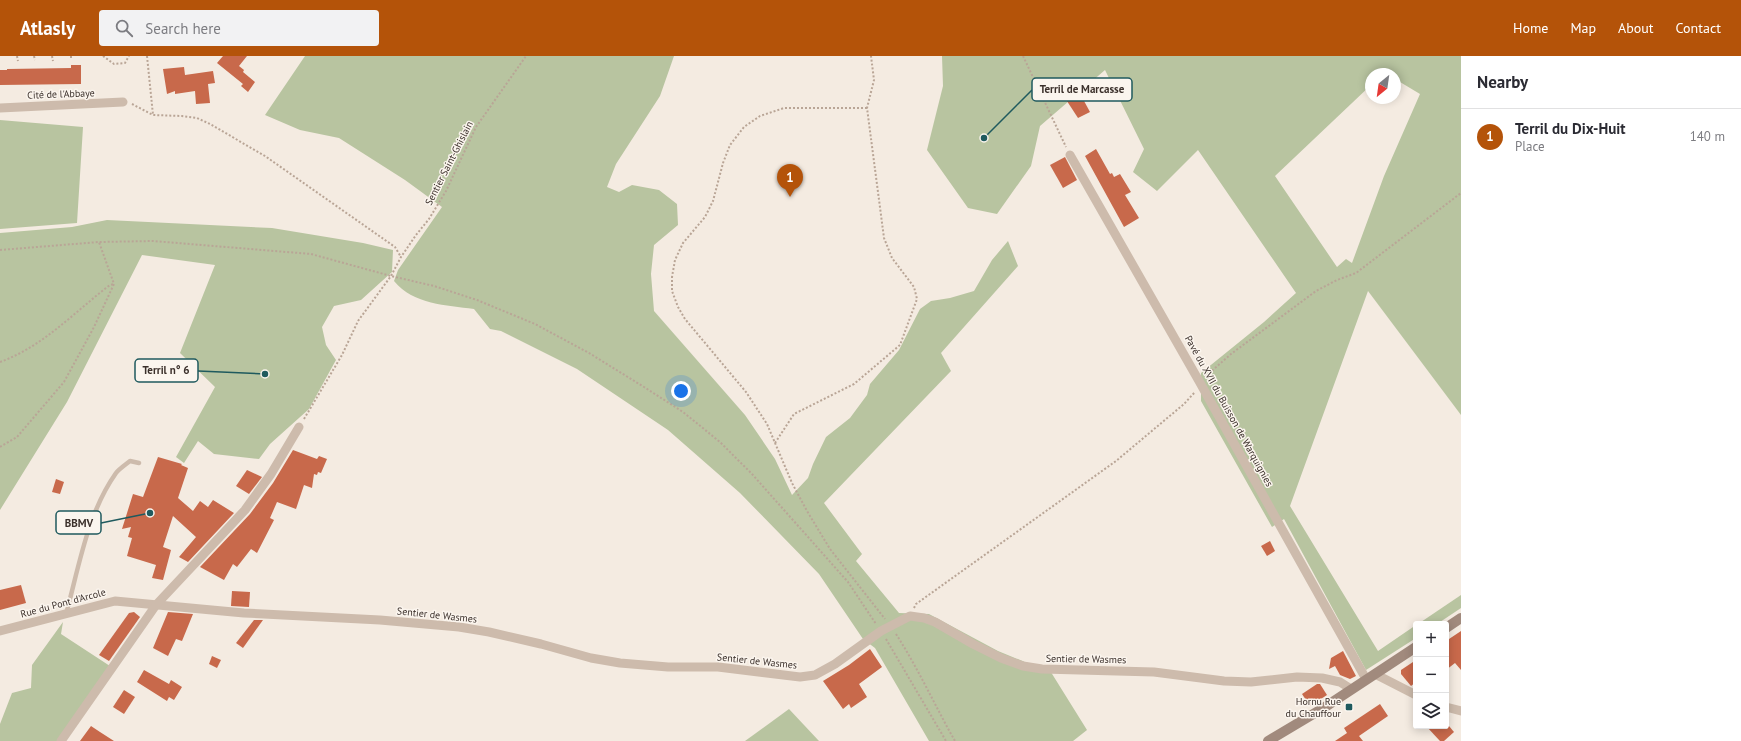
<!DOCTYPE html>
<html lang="en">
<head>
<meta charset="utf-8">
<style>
	:root { --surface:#fff; --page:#f2f2f3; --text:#2b2b33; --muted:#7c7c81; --line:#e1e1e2; --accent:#b45309 }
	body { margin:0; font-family:"PT Sans",sans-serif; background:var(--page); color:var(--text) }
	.controls { position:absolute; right:12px; bottom:12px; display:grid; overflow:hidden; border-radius:4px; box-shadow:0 2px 10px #0003 }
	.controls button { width:36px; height:36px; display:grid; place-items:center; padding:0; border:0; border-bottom:1px solid var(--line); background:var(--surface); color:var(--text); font:20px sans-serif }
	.compass { position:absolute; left:1365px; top:12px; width:36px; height:36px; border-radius:50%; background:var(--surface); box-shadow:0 2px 10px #0003; rotate:209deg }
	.you { position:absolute; left:681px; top:335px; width:14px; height:14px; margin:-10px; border:3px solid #fff; border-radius:50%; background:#1a73e8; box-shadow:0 0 0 6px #1a73e833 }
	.badge { display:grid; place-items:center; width:26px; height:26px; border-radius:50%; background:var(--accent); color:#fff; font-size:13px; font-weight:700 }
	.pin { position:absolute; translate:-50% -33px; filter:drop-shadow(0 1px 2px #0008) }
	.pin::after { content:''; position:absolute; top:21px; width:14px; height:12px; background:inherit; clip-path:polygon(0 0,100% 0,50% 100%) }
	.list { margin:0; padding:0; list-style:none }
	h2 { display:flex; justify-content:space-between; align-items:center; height:52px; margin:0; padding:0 16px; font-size:17px }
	h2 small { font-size:13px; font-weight:400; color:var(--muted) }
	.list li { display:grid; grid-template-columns:26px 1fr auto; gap:12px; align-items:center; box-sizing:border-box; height:56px; padding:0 16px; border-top:1px solid var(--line) }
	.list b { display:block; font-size:15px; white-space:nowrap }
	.list p { margin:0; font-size:13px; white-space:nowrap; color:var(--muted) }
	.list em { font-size:13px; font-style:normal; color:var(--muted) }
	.icon { flex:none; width:22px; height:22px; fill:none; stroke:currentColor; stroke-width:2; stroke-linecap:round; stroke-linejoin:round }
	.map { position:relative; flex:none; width:1461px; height:685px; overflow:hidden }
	header { display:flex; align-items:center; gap:24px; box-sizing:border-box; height:56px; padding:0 20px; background:var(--accent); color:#fff }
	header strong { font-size:19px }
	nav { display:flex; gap:22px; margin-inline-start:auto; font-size:14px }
	.search { width:280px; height:36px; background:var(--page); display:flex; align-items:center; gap:10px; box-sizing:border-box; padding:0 14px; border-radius:4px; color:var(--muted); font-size:15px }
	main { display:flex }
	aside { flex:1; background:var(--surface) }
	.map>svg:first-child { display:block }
	.green { fill:#b8c4a0; fill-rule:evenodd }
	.building { fill:#c8694b }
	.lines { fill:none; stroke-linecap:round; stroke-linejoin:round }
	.path { stroke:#b9a596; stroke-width:2; stroke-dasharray:2 2; stroke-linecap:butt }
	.lane { stroke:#cdbbac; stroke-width:4.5 }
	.street { stroke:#cdbbac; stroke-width:9 }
	.secondary { stroke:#a18a7d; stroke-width:10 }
	.poi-dot { fill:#1f5a5e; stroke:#fbf5ee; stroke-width:1.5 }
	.labels { text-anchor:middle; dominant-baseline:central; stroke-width:3; stroke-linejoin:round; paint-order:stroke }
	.street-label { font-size:10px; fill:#3b302b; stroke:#fbf5ee }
	.poi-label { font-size:10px; fill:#3b302b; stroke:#fbf5ee; text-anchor:end }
	.leader { fill:none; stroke:#1f5a5e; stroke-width:1.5 }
	.callout-dot { fill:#1f5a5e; stroke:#fbf5ee; stroke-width:1.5 }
	.callout { fill:#fbf5ee; stroke:#1f5a5e; stroke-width:1.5 }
	.callout-label { font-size:11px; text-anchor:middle; font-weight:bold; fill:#3b302b }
</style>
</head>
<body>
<header>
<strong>Atlasly</strong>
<div class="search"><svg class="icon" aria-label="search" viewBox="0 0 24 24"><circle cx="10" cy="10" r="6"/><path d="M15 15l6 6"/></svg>Search here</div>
<nav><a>Home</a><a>Map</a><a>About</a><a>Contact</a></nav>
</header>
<main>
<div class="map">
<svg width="1461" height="685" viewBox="0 0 1461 685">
	<rect width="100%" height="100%" fill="#f4ebe1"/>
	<!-- green -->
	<g class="green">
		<path d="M 305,0 L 674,0 L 660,40 L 616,108 L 607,131 L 619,136 L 632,129 L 659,134 L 677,148 L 678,169 L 654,189 L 651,218 L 654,255 L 745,359 L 775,403 L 792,439 L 808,422 L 813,408 L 826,381 L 850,362 L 867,339 L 870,328 L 899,294 L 920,253 L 931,245 L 950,242 L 974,235 L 992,204 L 1008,185 L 1018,210 L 941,297 L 951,315 L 824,447 L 862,498 L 856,505 L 899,557 L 929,558 L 998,595 L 1025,606 L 1049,613 L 1087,674 L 1073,685 L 929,685 L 875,592 L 863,583 L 819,518 L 740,437 L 668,374 L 577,313 L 501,275 L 490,273 L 474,253 C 446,249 414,249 394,225 L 398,214 L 442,151 L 405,124 L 339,82 L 300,74 L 265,59 Z"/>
		<path d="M 942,0 L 1461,0 L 1461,359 L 1368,235 L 1290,450 L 1378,595 L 1416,569 L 1416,582 L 1366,614 L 1284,463 L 1272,471 L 1201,345 L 1201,317 L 1264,266 L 1296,237 L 1198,94 L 1157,135 L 1133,116 L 1144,93 L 1105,14 L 1040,70 L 1031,110 L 997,158 L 968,152 L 927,94 L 943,30 ZM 1384,17 L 1395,18 L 1395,23 L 1420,38 L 1384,120 L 1352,207 L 1346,203 L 1337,211 L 1275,120 L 1371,29 L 1371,18 Z"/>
		<polygon points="0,64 83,71 77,167 0,173"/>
		<polygon points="107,164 272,172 363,187 393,194 392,216 361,244 334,250 322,271 326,289 336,304 309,353 270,388 259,403 214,398 198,385 184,407 176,401 215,331 180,297 215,209 142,199 67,346 0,454 0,177 72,171"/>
		<polygon points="1461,539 1461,552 1437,568 1418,568"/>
		<polygon points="63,566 61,578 113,612 60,685 0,685 0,668 12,637 31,632 32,609"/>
		<polygon points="789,653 819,685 745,685"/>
	</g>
	<!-- building -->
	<g class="building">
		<polygon points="223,0 247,0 239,10 244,14 243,16 255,26 248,36 241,30 243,28 217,7"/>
		<polygon points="71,9 81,9 81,28 0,29 0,14 7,14 7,13 71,12"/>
		<polygon points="184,11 185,19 213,15 215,27 208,28 210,47 196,48 195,35 175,38 175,35 167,38 163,13"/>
		<polygon points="1077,32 1090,56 1078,62 1063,39"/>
		<polygon points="1096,93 1110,118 1112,117 1114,121 1120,118 1131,136 1125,139 1139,162 1124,171 1085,100"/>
		<polygon points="1065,101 1077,124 1063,132 1050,109"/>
		<polygon points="293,394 317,403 319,400 327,403 321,417 318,416 317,419 314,418 312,432 304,429 296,453 277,446 270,462 274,464 257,497 251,493 237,511 233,508 224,524 200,511 250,458 273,427"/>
		<polygon points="158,401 182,408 181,409 188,412 178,442 193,455 200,445 208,451 213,444 234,457 188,506 179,501 196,481 173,460 163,491 171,494 163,524 152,522 156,509 127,500 132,482 128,481 131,471 122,473 133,438 143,441"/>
		<polygon points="247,414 262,421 249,438 236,430"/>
		<polygon points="56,423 64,426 60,438 52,436"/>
		<polygon points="1270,485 1275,495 1267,500 1261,490"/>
		<polygon points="21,529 26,547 0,554 0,534"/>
		<polygon points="232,535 250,536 249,551 231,550"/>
		<polygon points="134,556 140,561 109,605 99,599 129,557"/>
		<polygon points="168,556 193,558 182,585 176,583 168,600 153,592"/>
		<polygon points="254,564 263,564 243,592 236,587"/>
		<polygon points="1461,575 1461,614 1455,607 1446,614 1446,585"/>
		<polygon points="870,593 882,611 859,628 867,641 851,652 849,648 843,653 823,625 849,609"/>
		<polygon points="1343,595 1356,620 1350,623 1340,619 1335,610 1329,613 1331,602"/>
		<polygon points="212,600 221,604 217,612 209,608"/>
		<polygon points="1416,604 1416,626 1411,630 1401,618 1401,614"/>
		<polygon points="144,614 169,628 171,624 182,631 174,644 169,641 167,645 137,626"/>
		<polygon points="1317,628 1320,628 1327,639 1310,650 1302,638"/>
		<polygon points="124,634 135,641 124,658 113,651"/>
		<polygon points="1380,648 1388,660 1359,680 1363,685 1335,685 1347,677 1344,672"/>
		<polygon points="91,670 100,676 114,685 80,685"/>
		<polygon points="1426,670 1449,670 1454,676 1444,685 1440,685"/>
	</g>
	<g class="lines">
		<!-- path -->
		<g class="path">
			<polyline points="17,0 18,5"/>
			<polyline points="34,0 35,4"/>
			<polyline points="52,0 53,5"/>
			<polyline points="71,0 71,2"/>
			<polyline points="103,0 114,8 125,7 129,0"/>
			<polyline points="147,0 153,59"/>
			<polyline points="1023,0 1066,91"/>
			<polyline points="132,48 153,59 182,60 197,62 210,68 265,100 395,191 401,201"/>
			<polyline points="867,52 784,52 760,60 744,71 730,89 723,107 713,145 705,161 683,187 675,204 672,221 672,235 678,251 685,263 746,336 767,368 792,427 807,455 830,493 885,563"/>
			<polyline points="0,194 99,186 153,185 311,198 391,220 434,230 477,244 535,268 589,297 644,331 683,356 720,386 752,418 848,526 876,568"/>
			<path d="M 0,306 C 44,290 73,257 110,229 L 114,228"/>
			<polyline points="1206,320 1231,298 1316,235 1337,224 1356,217 1461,137"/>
			<polyline points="304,363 342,299 358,265 391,220 401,201 416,179 429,163 446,135 476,71 526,0"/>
			<polyline points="775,387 794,358 854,328 900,289 917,243 914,231 892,202 884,182 867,52 874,24 871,0"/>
			<polyline points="0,391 17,381 64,326 94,271 114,228 99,186"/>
			<polyline points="914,552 916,548 1116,405 1184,348 1195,336"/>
			<path d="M 896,578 C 918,612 935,650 955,685"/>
			<polyline points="886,583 946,685"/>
		</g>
		<!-- lane -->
		<path class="lane" d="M 66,558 C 79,511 87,458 116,417 C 119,413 125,409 130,405 L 139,407"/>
		<!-- street -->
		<g class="street">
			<polyline points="0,52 123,46"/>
			<polyline points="1070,99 1199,325 1366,623"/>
			<polyline points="0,575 115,545 244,557 380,564 459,571 489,576 541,588 591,602 620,607 668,611 718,611 800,621 815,619 835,608 881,575 910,560 924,562 935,566 973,588 1001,602 1023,610 1042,613 1154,616 1224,625 1251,626 1297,621 1322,622 1340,626 1351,633"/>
			<polyline points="1375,618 1416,639"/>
			<polyline points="1446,651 1461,655"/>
			<polyline points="61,685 156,549 245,454 271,418 299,371"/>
		</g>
		<!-- secondary -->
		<g class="secondary">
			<polyline points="1446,572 1461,562"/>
			<polyline points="1268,685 1325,651 1416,591"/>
		</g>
	</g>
	<!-- markers -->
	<rect class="poi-dot" x="1345" y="647" width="8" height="8" rx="2"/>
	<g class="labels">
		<!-- street labels -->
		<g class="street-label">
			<text transform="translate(61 38) rotate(-2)">Cité de l'Abbaye</text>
			<text transform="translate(449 107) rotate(-63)">Sentier Saint-Ghislain</text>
			<text transform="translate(1229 355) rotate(61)">Pavé du XVII du Buisson de Warquignies</text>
			<text transform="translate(63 547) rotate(-15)">Rue du Pont d'Arcole</text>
			<text transform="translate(437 559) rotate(6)">Sentier de Wasmes</text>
			<text transform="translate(1086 603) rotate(1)">Sentier de Wasmes</text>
			<text transform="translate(757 605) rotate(6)">Sentier de Wasmes</text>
		</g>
		<!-- poi labels -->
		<g class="poi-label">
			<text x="1341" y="645">Hornu Rue<tspan x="1341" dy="12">du Chauffour</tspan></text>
		</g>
	</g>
	<!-- callouts -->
	<path class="leader" d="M984 82L1032 34M265 318L198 315M150 457L101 467"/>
	<g class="callout-dot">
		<circle cx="984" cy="82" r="4"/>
		<circle cx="265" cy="318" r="4"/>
		<circle cx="150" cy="457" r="4"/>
	</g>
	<g class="callout">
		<rect x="1032" y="22" width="100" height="23" rx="4"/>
		<rect x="135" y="303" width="63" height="23" rx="4"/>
		<rect x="56" y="455" width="45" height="23" rx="4"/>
	</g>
	<g class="callout-label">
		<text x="1082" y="37">Terril de Marcasse</text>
		<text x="166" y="318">Terril n° 6</text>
		<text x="79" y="471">BBMV</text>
	</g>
</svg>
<div class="controls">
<button>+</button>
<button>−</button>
<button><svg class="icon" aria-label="layers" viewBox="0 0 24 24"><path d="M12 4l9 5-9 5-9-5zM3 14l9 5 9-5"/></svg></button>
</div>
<svg class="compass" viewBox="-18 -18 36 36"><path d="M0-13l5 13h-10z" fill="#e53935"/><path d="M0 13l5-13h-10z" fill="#7c7c81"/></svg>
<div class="you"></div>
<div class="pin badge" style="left:790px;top:141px">1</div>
</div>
<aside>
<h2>Nearby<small></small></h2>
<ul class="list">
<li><span class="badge">1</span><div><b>Terril du Dix-Huit</b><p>Place</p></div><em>140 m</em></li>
</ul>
</aside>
</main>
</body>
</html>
